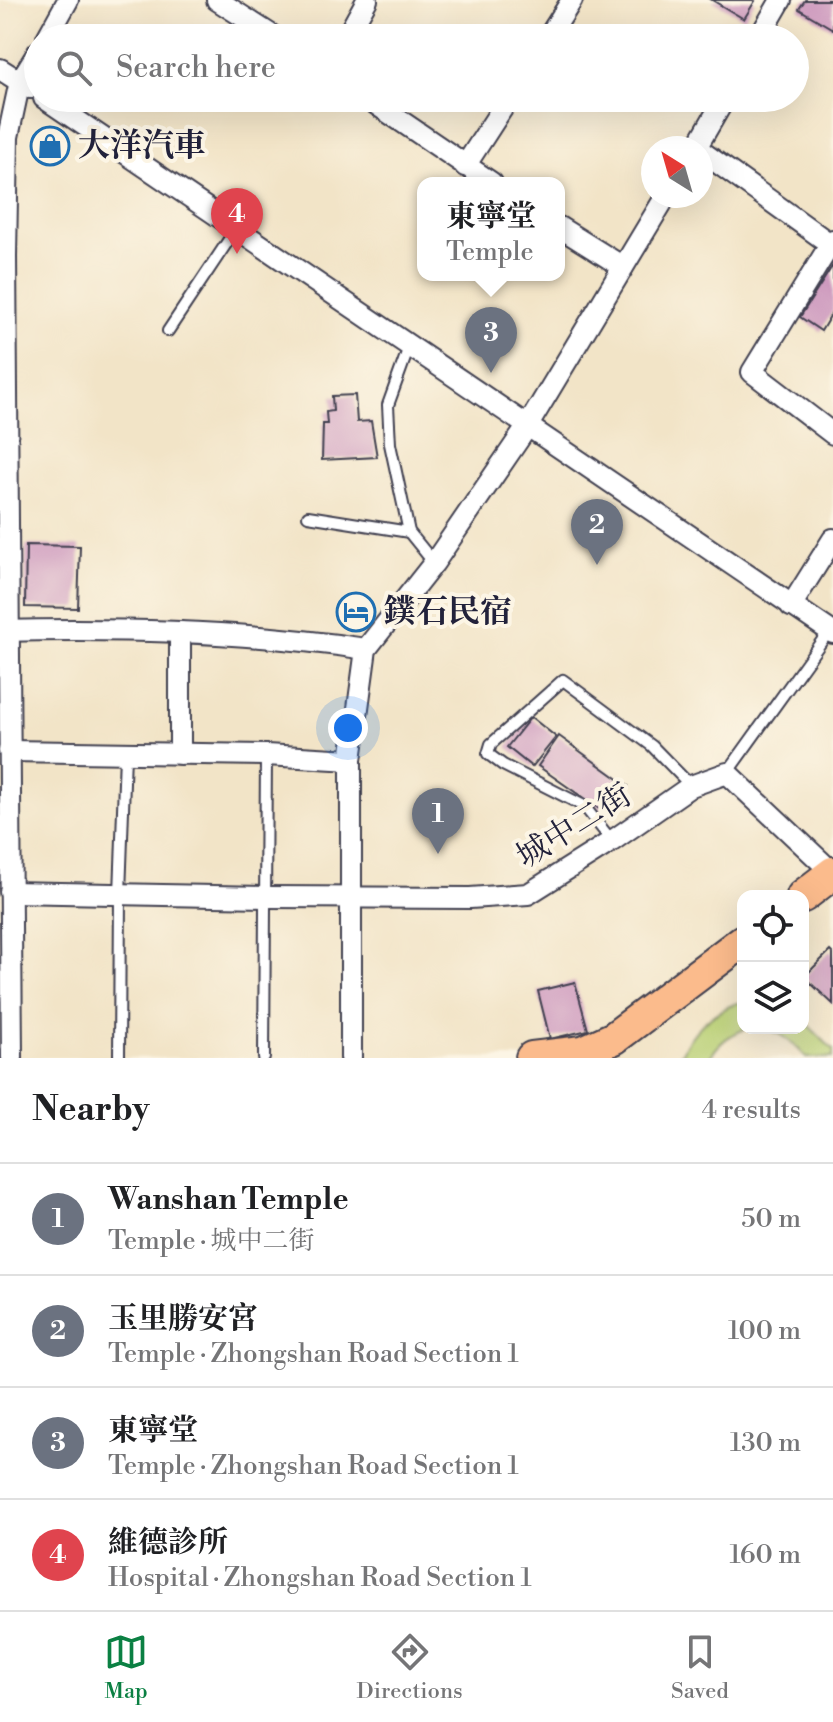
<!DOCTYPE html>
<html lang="en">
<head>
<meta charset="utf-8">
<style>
	:root { --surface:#fff; --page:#f6f6f6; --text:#202124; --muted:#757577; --line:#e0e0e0; --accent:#0b8043 }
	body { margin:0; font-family:"Libre Bodoni","Noto Serif TC",serif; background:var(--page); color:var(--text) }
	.controls { position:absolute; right:24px; bottom:24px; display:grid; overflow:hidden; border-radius:16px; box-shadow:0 8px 32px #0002 }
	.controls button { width:72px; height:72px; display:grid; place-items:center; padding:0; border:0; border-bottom:2px solid var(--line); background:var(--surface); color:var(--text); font:40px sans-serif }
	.compass { position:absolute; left:641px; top:136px; width:72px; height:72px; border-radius:50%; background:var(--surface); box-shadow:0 8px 32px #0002; rotate:323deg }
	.you { position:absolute; left:348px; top:728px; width:28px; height:28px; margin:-20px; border:6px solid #fff; border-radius:50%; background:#1a73e8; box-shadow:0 0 0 12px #1a73e833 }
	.badge { display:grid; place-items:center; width:52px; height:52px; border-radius:50%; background:var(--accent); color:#fff; font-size:26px; font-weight:700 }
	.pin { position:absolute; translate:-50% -66px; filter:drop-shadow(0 2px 4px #0008) }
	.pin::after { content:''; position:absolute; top:42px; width:28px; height:24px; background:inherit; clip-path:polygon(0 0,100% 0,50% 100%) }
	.popup { position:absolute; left:417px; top:177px; width:148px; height:104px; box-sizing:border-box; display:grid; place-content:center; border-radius:16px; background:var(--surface); filter:drop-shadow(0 2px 6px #0005); font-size:26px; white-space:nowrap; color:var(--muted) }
	.popup b { font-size:30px; color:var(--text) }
	.popup::after { content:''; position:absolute; left:50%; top:100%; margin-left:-16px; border:16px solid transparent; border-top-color:var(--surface) }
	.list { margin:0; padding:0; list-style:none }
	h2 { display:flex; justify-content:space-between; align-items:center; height:104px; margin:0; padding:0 32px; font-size:34px }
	h2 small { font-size:26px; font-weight:400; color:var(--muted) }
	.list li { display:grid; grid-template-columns:52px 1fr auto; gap:24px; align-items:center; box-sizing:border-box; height:112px; padding:0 32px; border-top:2px solid var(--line) }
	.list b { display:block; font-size:30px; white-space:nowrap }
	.list p { margin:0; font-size:26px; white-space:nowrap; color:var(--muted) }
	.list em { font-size:26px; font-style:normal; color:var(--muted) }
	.icon { flex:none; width:44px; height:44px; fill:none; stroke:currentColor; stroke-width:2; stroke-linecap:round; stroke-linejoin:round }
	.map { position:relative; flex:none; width:833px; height:1058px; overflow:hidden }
	.search { position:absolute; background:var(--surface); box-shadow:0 8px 32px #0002; left:24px; right:24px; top:24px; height:88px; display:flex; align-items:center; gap:20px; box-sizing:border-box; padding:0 28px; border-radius:44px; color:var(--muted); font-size:30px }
	.sheet { height:552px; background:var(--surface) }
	nav { display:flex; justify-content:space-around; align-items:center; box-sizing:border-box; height:112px; border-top:2px solid var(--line); background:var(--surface); font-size:22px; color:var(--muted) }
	nav a { display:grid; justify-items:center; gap:4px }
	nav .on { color:var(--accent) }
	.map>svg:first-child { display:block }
	.green { fill:#b8cf73; stroke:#6d7857; stroke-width:2 }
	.building { fill:#cd99be }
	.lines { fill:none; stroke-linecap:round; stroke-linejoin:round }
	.service-casing { stroke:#413f50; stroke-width:14 }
	.minor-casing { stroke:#413f50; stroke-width:24 }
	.primary-casing { stroke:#413f50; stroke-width:36 }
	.service { stroke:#fff; stroke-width:10 }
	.minor { stroke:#fff; stroke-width:20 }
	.primary { stroke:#fbbb8c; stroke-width:32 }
	.labels { text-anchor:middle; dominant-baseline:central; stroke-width:8; stroke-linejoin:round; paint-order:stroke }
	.poi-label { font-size:32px; font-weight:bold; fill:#22223b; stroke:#fcf5e5; text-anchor:start }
	.street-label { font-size:32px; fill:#22223b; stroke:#fcf5e5 }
</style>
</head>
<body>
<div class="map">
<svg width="833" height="1058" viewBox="0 0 833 1058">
	<rect width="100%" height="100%" fill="#fcf5e5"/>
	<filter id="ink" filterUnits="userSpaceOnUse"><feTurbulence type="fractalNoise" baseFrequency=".0125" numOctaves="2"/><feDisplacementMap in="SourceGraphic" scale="16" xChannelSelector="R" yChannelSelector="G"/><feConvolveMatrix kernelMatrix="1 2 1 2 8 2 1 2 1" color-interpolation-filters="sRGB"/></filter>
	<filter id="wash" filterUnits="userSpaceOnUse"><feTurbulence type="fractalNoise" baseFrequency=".006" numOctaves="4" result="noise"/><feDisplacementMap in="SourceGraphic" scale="32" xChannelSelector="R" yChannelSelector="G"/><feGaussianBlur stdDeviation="1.8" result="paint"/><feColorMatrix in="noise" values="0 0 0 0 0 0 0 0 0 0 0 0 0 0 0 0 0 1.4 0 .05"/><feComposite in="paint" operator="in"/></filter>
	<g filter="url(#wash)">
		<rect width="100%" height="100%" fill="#f2e4c7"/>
		<!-- green -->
		<g class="green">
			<path d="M 737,1003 L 743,1003 L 743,1028 L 750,1028 C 730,1033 720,1042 709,1058 L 679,1058 C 692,1030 709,1014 737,1003 Z"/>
			<path d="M 803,1020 L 833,1050 L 833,1058 L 807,1058 C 792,1042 781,1030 758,1028 L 803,1028 Z"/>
		</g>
		<g id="blocks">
			<!-- building -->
			<g class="building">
				<polygon points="712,0 753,0 755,1 744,19"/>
				<polygon points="805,0 833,0 833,29 799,9"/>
				<polygon points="833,265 833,311 821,331 800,317"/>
				<polygon points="355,395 357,422 371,421 377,457 322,460 323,424 327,424 326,412 333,411 332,396"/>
				<polygon points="26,545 80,546 78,608 25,607"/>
				<polygon points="531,717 556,737 532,767 507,747"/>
				<polygon points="559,736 628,786 608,815 538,766"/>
				<polygon points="830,951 833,954 833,1004 804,977"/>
				<polygon points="575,982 588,1030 550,1039 538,991"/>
			</g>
		</g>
	</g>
	<g filter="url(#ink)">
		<use href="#blocks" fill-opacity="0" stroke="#413f50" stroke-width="2"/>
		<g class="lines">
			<!-- service casing -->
			<g class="service-casing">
				<g id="service">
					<polyline points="168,331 236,229"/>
					<polyline points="409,347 388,405 390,444 409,532 434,563"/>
					<polyline points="308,516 409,532"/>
					<polyline points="727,773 829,631"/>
					<polyline points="612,841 584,806 503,765 488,754 491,744 563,680 652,746 691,786"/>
					<polyline points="119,1058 120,894 125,754"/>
					<polyline points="264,1058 266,755"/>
				</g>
			</g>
			<!-- minor casing -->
			<g class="minor-casing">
				<g id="minor">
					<polyline points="217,0 276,38"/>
					<polyline points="47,38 68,0"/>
					<polyline points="346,38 367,0"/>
					<polyline points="548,38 572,0"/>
					<polyline points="759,38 781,0"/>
					<polyline points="0,69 30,88"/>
					<polyline points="44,98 833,633"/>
					<polyline points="367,98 492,183"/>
					<polyline points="696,148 725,98"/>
					<polyline points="701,151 833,246"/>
					<polyline points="465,166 509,98"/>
					<polyline points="559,227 623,267"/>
					<polyline points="833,240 752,372 833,434"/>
					<polyline points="791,606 833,539"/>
					<path d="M 0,631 C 122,628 246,631 366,649"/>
					<polyline points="180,632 180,754"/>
					<polyline points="9,751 266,755 351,760"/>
					<polyline points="10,892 266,897 470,898 528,894 612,841 691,786 727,773 833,873"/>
					<polyline points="12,1058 6,256 8,137 20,81 38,52"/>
					<polyline points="351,1058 351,760 366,649 434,563 527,427 666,196"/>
				</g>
			</g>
			<!-- primary casing -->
			<g class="primary-casing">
				<g id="primary">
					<polyline points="803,896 833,873"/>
					<polyline points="532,1058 583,1052 614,1038 743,941"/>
				</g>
			</g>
			<!-- service -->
			<use href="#service" class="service"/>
			<!-- minor -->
			<use href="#minor" class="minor"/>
			<!-- primary -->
			<use href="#primary" class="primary"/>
		</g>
	</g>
	<!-- icons -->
	<defs>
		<g id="shop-ring" transform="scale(2)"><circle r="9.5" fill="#fcf5e5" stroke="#1f6fb2" stroke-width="1.5"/><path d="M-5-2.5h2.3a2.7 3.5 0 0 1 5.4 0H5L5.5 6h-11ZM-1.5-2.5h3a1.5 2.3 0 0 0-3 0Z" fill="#1f6fb2"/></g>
		<g id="hotel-ring" transform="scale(2)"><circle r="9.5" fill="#fcf5e5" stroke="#1f6fb2" stroke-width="1.5"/><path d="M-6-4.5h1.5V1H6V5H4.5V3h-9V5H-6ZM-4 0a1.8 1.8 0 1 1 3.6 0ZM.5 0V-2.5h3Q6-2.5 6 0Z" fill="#1f6fb2"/></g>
	</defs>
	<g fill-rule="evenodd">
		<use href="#shop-ring" x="50" y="146"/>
		<use href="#hotel-ring" x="356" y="612"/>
	</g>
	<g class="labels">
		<!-- poi labels -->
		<g class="poi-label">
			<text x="78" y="146">大洋汽車</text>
			<text x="384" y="612">鏷石民宿</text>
		</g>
		<!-- street labels -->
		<g class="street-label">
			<text transform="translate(574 826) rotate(-32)">城中二街</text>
		</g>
	</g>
</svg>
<div class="controls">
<button><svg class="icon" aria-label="locate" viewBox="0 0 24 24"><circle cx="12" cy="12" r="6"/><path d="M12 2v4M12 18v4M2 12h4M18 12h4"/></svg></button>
<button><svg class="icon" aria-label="layers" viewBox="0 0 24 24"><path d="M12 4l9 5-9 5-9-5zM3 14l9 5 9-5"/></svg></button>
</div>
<svg class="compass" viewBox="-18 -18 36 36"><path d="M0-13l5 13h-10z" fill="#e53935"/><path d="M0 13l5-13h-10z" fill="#757577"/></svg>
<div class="you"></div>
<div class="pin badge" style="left:438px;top:854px;background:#6b7280">1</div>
<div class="pin badge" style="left:597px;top:565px;background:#6b7280">2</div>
<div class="pin badge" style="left:491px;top:373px;background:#6b7280">3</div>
<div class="popup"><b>東寧堂</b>Temple</div>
<div class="pin badge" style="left:237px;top:254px;background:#e0444e">4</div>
<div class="search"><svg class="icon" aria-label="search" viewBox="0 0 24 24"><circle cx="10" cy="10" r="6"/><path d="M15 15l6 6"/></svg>Search here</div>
</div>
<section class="sheet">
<h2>Nearby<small>4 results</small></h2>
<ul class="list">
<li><span class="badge" style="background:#6b7280">1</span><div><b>Wanshan Temple</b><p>Temple · 城中二街</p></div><em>50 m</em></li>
<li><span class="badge" style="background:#6b7280">2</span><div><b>玉里勝安宮</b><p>Temple · Zhongshan Road Section 1</p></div><em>100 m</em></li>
<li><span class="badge" style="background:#6b7280">3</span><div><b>東寧堂</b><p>Temple · Zhongshan Road Section 1</p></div><em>130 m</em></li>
<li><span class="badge" style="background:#e0444e">4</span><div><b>維德診所</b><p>Hospital · Zhongshan Road Section 1</p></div><em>160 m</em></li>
</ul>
</section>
<nav>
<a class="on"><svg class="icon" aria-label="map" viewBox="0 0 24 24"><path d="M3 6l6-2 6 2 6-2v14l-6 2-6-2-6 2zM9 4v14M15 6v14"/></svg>Map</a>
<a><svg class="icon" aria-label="directions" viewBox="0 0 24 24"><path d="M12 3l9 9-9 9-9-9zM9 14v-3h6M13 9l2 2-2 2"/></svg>Directions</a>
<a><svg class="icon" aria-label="saved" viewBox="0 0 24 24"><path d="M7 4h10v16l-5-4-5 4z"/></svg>Saved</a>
</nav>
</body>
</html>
